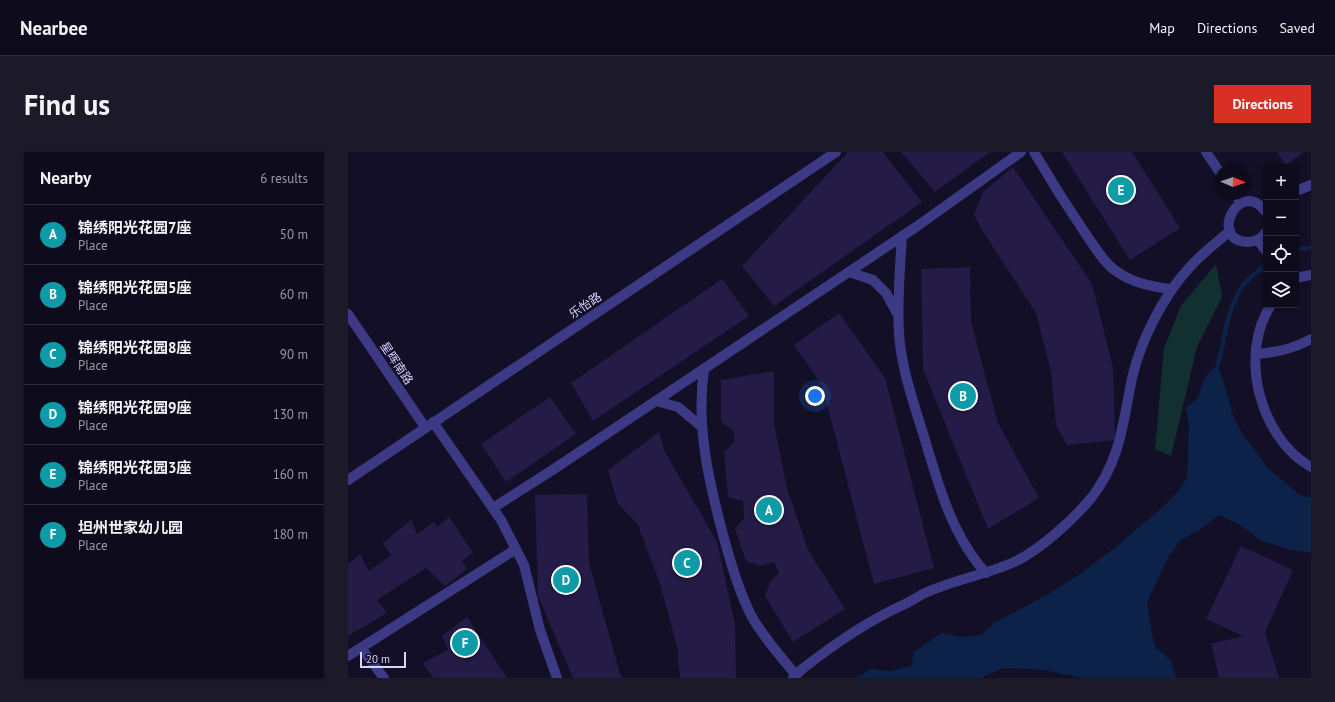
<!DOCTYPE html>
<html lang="en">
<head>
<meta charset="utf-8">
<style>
	:root { --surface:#0e0b1c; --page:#1c1929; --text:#f1f3f6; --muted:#9b9ba3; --line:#2e2b3b; --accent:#d93025 }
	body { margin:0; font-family:"PT Sans","Noto Sans SC",sans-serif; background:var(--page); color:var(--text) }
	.controls { position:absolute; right:12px; top:12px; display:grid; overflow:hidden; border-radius:0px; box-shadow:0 1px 3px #0004 }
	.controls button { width:36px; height:36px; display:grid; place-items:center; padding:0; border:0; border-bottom:1px solid var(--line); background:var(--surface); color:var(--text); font:20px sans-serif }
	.compass { position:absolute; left:867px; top:12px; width:36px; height:36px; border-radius:50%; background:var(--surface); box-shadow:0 1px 3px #0004; rotate:92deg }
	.scale { position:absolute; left:12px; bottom:10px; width:46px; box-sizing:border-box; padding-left:4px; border:2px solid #d9d4ff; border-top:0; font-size:11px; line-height:14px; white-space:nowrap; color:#d9d4ff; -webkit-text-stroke:3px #130f26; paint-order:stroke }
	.you { position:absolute; left:467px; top:244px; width:14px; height:14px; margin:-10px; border:3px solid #fff; border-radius:50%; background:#1a73e8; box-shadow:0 0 0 6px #1a73e833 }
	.badge { display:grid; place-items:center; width:26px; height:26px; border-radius:50%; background:var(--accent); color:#fff; font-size:13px; font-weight:700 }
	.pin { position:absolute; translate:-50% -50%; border:2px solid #fff; box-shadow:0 1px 4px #0006 }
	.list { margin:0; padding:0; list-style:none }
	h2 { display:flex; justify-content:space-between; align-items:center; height:52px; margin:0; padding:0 16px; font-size:17px }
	h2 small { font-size:13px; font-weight:400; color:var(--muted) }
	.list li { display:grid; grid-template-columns:26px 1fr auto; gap:12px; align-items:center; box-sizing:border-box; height:60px; padding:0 16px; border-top:1px solid var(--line) }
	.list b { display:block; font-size:15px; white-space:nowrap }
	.list p { margin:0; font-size:13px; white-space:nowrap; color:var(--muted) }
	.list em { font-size:13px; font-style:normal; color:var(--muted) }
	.icon { flex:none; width:22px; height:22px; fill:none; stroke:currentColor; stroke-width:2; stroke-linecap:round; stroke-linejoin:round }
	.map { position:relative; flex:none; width:963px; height:526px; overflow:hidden; border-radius:0px }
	header { display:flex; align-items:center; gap:24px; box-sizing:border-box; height:56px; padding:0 20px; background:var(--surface); border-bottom:1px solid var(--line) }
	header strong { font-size:19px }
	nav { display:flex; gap:22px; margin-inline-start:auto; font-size:14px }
	.intro { display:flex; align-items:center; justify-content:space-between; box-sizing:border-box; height:96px; padding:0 24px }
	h1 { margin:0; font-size:28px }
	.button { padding:10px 18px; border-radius:0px; background:var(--accent); color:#fff; font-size:14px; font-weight:700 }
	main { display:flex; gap:24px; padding:0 24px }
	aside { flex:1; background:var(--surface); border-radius:0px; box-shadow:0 1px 3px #0004 }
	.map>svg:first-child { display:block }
	.green { fill:#12302f }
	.water { fill:#0c2248 }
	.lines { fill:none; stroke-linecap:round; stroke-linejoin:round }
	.stream { stroke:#0c2248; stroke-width:4.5 }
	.building { fill:#241b47 }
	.minor { stroke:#3d3a85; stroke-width:10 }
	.labels { text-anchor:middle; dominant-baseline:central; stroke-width:3; stroke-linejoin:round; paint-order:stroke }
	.street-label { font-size:12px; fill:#d9d4ff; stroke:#130f26 }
</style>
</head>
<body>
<header>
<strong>Nearbee</strong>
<nav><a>Map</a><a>Directions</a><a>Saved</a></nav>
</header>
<div class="intro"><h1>Find us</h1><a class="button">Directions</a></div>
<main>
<aside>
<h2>Nearby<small>6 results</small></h2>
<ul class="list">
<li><span class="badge" style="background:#0f9aa8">A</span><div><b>锦绣阳光花园7座</b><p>Place</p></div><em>50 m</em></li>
<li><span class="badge" style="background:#0f9aa8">B</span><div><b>锦绣阳光花园5座</b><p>Place</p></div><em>60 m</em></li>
<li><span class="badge" style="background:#0f9aa8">C</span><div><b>锦绣阳光花园8座</b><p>Place</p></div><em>90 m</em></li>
<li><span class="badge" style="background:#0f9aa8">D</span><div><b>锦绣阳光花园9座</b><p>Place</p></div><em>130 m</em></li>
<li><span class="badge" style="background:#0f9aa8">E</span><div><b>锦绣阳光花园3座</b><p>Place</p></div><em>160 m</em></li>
<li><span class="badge" style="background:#0f9aa8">F</span><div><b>坦州世家幼儿园</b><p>Place</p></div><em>180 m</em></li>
</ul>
</aside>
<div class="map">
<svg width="963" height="526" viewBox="0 0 963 526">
	<rect width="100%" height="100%" fill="#130f26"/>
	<!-- green -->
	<polygon class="green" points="868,112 874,145 849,195 823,304 807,297 816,196 833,154"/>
	<!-- water -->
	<polygon class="water" points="870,212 886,266 894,281 920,316 953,344 963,345 963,401 942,398 912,388 892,373 871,363 856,375 833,388 821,404 799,450 806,493 823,509 828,526 735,526 696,518 656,516 632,526 507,526 523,517 542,519 563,514 566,500 593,481 615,485 633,483 646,471 697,444 732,422 769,394 816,354 831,338 839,325 841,274 838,256 850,246 857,225"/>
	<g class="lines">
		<!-- stream -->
		<g class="stream">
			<polyline points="948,97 963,96"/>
			<path d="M 870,212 C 877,186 880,146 901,127 C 906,122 912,118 918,113"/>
		</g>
	</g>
	<!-- building -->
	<g class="building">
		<polygon points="500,0 535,0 574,50 426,154 394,114"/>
		<polygon points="553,0 642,0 587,40"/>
		<polygon points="714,0 784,0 832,76 782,108"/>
		<polygon points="929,0 956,0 938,13"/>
		<polygon points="665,15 744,132 765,215 767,288 719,293 708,274 703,220 688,161 636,81 626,63 635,40"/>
		<polygon points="622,115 623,170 650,271 691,346 640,377 575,217 573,117"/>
		<polygon points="374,127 401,164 245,269 223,231"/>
		<polygon points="491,161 537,226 586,416 526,432 474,233 446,193"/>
		<polygon points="426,219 426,272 439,336 460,398 497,457 445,490 417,444 422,430 431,421 426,410 412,414 398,409 387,377 396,366 395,349 380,345 376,300 386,290 386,279 373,270 373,228"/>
		<polygon points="202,245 228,282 158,330 133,292"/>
		<polygon points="311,280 317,300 369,390 387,472 388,526 332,526 329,494 312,432 290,373 270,352 260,318"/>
		<polygon points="239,342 241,411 272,522 275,526 225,526 190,444 187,343"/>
		<polygon points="101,365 125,401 114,409 119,417 97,434 78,416 29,448 39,461 0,484 0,412 12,402 21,419 43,403 35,391 63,368 69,382 86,370 89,375"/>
		<polygon points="893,394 945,418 917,480 931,526 871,526 863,492 895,484 858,467"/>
		<polygon points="119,465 159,526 85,526 75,511 100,498 94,484"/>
	</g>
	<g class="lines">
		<!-- minor -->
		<g class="minor">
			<path d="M 686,0 C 703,29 720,56 739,84 C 747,95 756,111 768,119 C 784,131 804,135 823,137"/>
			<polyline points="858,0 873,22"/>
			<polyline points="948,39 963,33"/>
			<polyline points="887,42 893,51"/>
			<path d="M 918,60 C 892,24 859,89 900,90 C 908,90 914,86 918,80"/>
			<path d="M 554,84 C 552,116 549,149 551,181 C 553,214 564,246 574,278 C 589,327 602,382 638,421"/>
			<polyline points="910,88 918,99"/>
			<polyline points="501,120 525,128 538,141 550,163"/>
			<polyline points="948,126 963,123"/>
			<path d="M 923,153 C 890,203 912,286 963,315"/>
			<polyline points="0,162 77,275"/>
			<path d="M 909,202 C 929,200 945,197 963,187"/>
			<path d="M 356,217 C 348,272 360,326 374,379 C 382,408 390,438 404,465 C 416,486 432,504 448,523"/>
			<polyline points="308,249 330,255 354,275"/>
			<polyline points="85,270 153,368 176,413 192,478 209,526"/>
			<polyline points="0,328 488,0"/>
			<polyline points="145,356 206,317 568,75 673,0"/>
			<polyline points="13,496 36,526"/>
			<polyline points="0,504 168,397"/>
			<path d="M 445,526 L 453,518 C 486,492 519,469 557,452 C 564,449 570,444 577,441 C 606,428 636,423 664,411 C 690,400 726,367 744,345 C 774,306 775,267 785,222 C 794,186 816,143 841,116 C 853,102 868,91 882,79"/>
		</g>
	</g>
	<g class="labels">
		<!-- street labels -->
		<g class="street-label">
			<text transform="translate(237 153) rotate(-34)">乐怡路</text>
			<text transform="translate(49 211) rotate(56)">星晖南路</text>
		</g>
	</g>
</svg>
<div class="controls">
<button>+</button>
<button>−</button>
<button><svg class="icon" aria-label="locate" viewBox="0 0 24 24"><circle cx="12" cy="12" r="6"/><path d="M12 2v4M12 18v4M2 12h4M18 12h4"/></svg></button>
<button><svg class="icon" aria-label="layers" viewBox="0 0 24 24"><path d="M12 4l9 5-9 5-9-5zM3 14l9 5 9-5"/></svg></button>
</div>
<svg class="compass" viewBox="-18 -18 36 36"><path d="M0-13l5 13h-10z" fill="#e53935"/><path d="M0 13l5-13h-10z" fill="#9b9ba3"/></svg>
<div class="scale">20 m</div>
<div class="you"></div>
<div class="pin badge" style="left:421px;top:358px;background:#0f9aa8">A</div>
<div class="pin badge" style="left:615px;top:244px;background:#0f9aa8">B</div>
<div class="pin badge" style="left:339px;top:411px;background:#0f9aa8">C</div>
<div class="pin badge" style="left:218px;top:428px;background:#0f9aa8">D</div>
<div class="pin badge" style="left:773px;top:38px;background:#0f9aa8">E</div>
<div class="pin badge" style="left:117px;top:491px;background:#0f9aa8">F</div>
</div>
</main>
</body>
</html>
